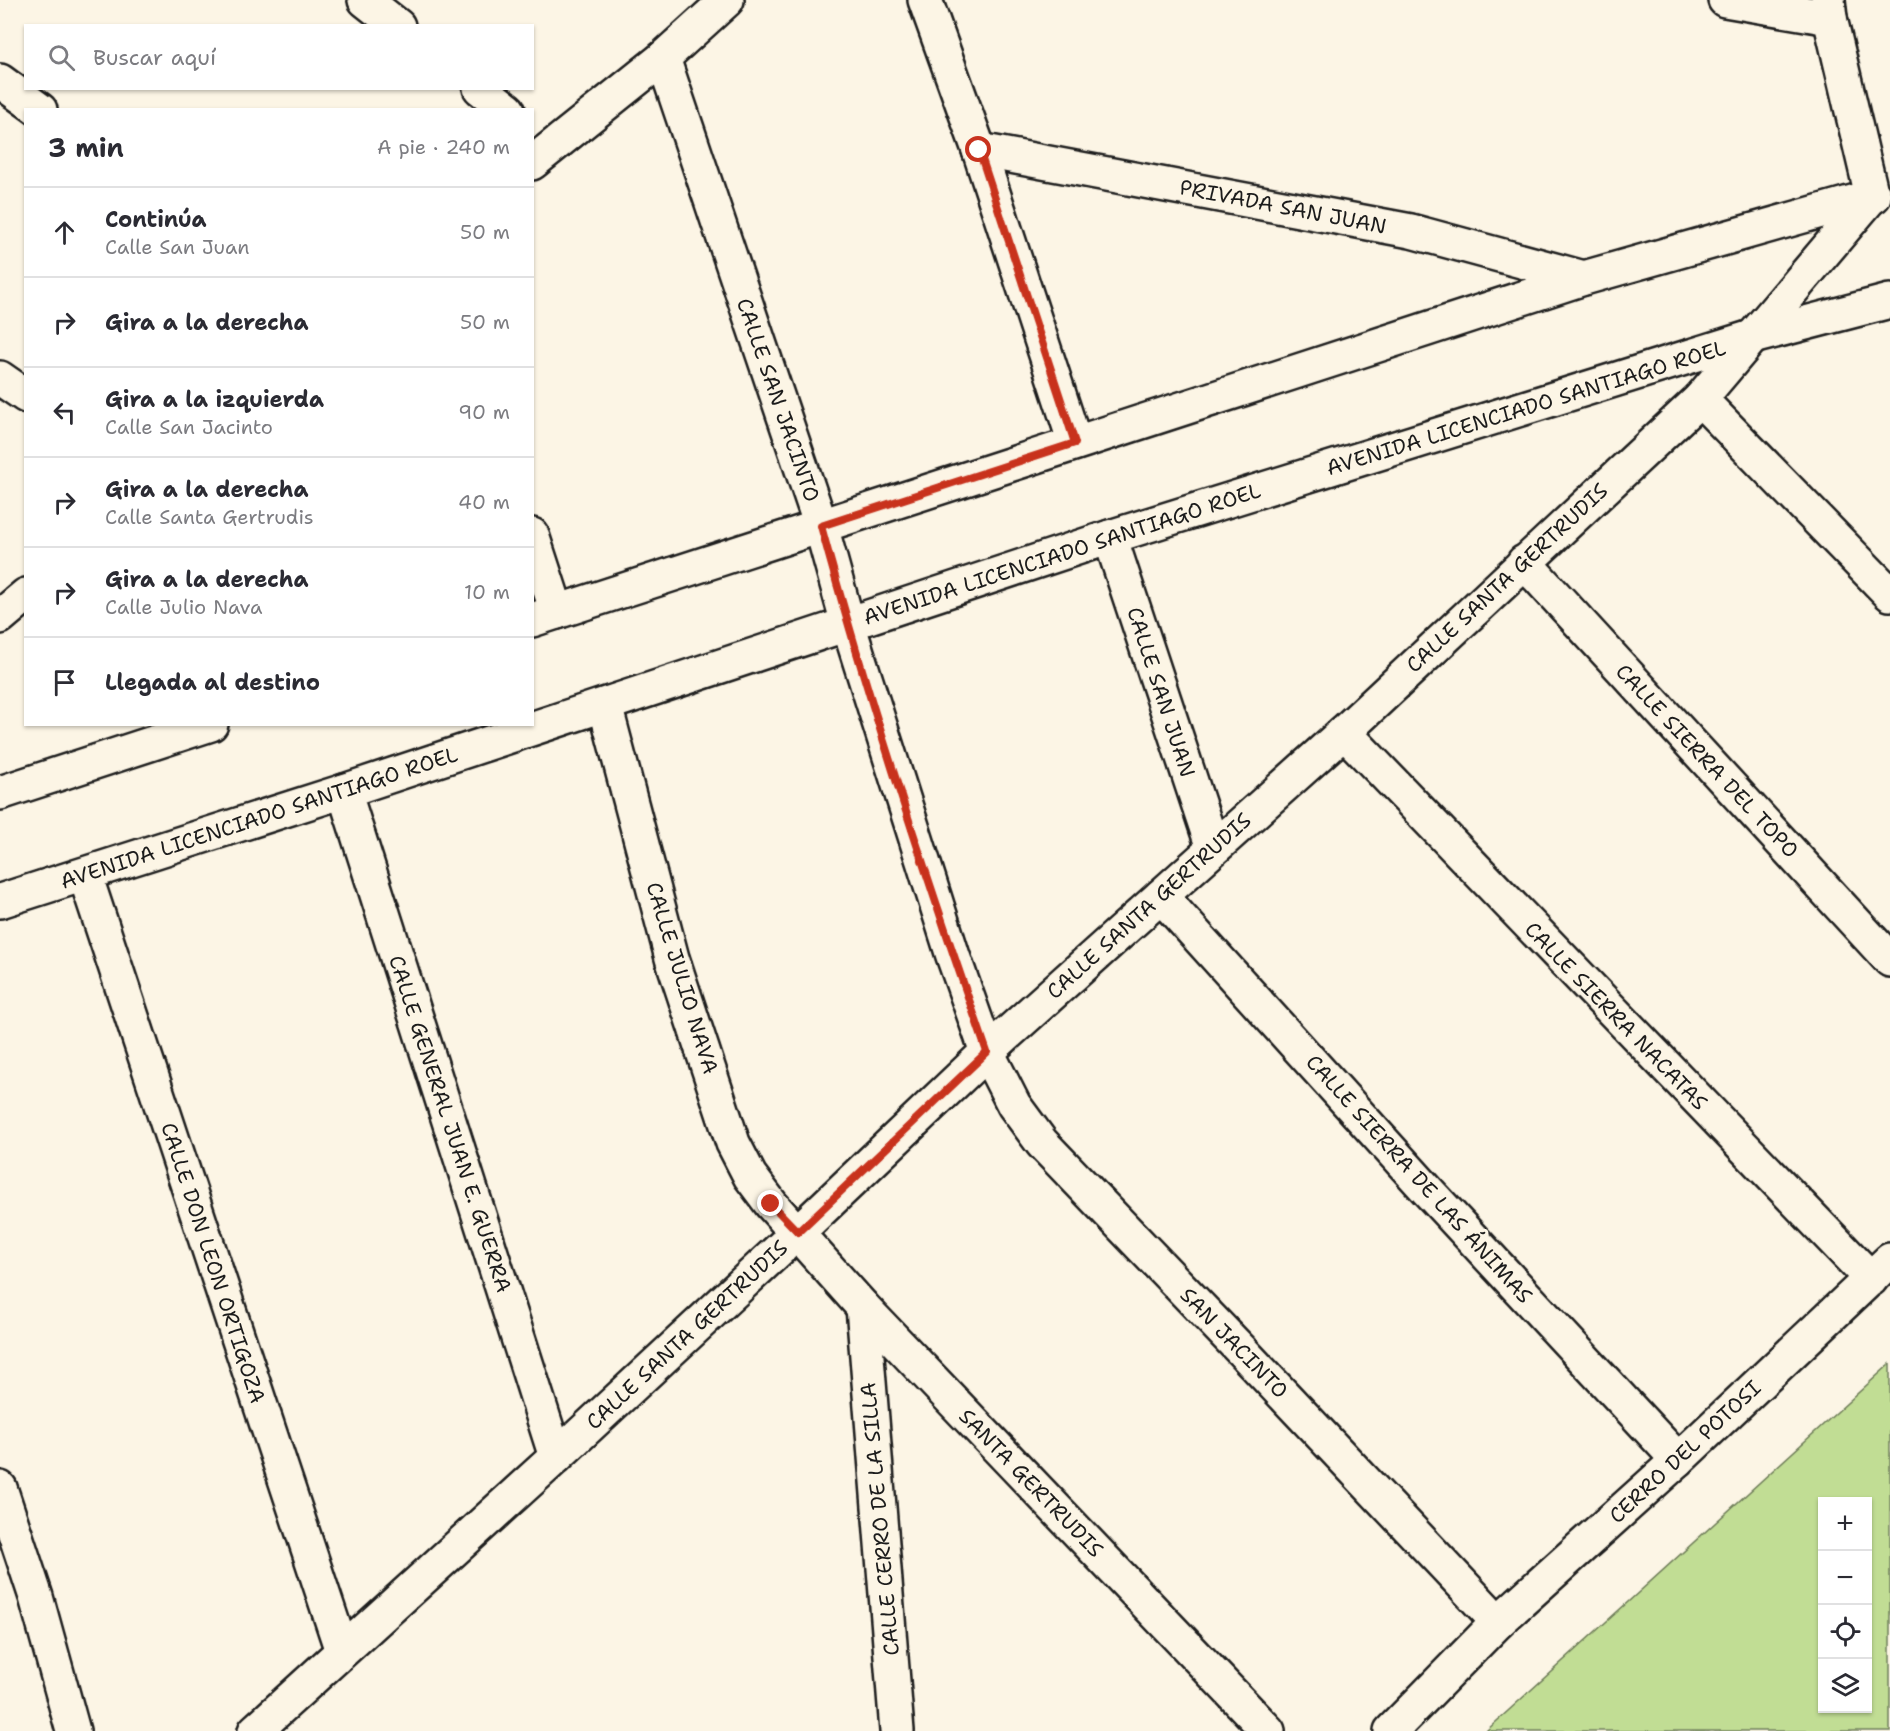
<!DOCTYPE html>
<html lang="es">
<head>
<meta charset="utf-8">
<style>
	:root { --surface:#fff; --page:#f2f2f3; --text:#2b2b33; --muted:#7c7c81; --line:#e1e1e2 }
	body { margin:0; font-family:"Shantell Sans",sans-serif; background:var(--page); color:var(--text) }
	.controls { position:absolute; right:18px; bottom:18px; display:grid; overflow:hidden; border-radius:0px; box-shadow:0 2px 4px #0004 }
	.controls button { width:54px; height:54px; display:grid; place-items:center; padding:0; border:0; border-bottom:2px solid var(--line); background:var(--surface); color:var(--text); font:30px sans-serif }
	.stop { position:absolute; width:18px; height:18px; margin:-14px; border:4px solid #c8321e; border-radius:50%; background:#fff }
	.stop.end { background:#c8321e; border-color:#fff; box-shadow:0 2px 6px #0008 }
	.list { margin:0; padding:0; list-style:none }
	h2 { display:flex; justify-content:space-between; align-items:center; height:78px; margin:0; padding:0 24px; font-size:26px }
	h2 small { font-size:20px; font-weight:400; color:var(--muted) }
	.list li { display:grid; grid-template-columns:39px 1fr auto; gap:18px; align-items:center; box-sizing:border-box; height:90px; padding:0 24px; border-top:2px solid var(--line) }
	.list b { display:block; font-size:22px; white-space:nowrap }
	.list p { margin:0; font-size:20px; white-space:nowrap; color:var(--muted) }
	.list em { font-size:20px; font-style:normal; color:var(--muted) }
	.icon { flex:none; width:33px; height:33px; fill:none; stroke:currentColor; stroke-width:2; stroke-linecap:round; stroke-linejoin:round }
	.map { position:relative; flex:none; width:1890px; height:1731px; overflow:hidden }
	.search { position:absolute; background:var(--surface); box-shadow:0 2px 4px #0004; left:24px; top:24px; width:510px; height:66px; display:flex; align-items:center; gap:15px; box-sizing:border-box; padding:0 21px; border-radius:0px; color:var(--muted); font-size:22px }
	.panel { position:absolute; background:var(--surface); box-shadow:0 2px 4px #0004; left:24px; top:108px; width:510px; height:618px; border-radius:0px }
	.map>svg:first-child { display:block }
	.green { fill:#c1dd94; stroke:#6e7c58; stroke-width:1.5; fill-rule:evenodd }
	.lines { fill:none; stroke-linecap:round; stroke-linejoin:round }
	.minor-casing { stroke:#1c1c1c; stroke-width:38 }
	.minor { stroke:#fcf5e5; stroke-width:33 }
	.route { stroke:#c8321e; stroke-width:8 }
	.labels { text-anchor:middle; dominant-baseline:central; stroke-width:6; stroke-linejoin:round; paint-order:stroke }
	.street-label { font-size:21px; fill:#1c1c1c; stroke:#fcf5e5 }
</style>
</head>
<body>
<div class="map">
<svg width="1890" height="1731" viewBox="0 0 1890 1731">
	<rect width="100%" height="100%" fill="#fcf5e5"/>
	<filter id="ink" filterUnits="userSpaceOnUse"><feTurbulence type="fractalNoise" baseFrequency=".0167" numOctaves="2"/><feDisplacementMap in="SourceGraphic" scale="12" xChannelSelector="R" yChannelSelector="G"/><feConvolveMatrix kernelMatrix="1 2 1 2 8 2 1 2 1" color-interpolation-filters="sRGB"/></filter>
	<g filter="url(#ink)">
		<!-- green -->
		<path class="green" d="M 1890,1364 L 1890,1731 L 1486,1731 ZM 1822,1502 L 1868,1502 L 1868,1708 L 1822,1708 Z"/>
		<g class="lines">
			<!-- minor casing -->
			<g class="minor-casing">
				<g id="minor">
					<polyline points="365,0 398,26"/>
					<polyline points="925,0 979,150 1075,443"/>
					<polyline points="1725,0 1830,18"/>
					<polyline points="663,58 821,526 848,624 953,956 987,1052 1014,1105 1042,1143 1242,1351 1498,1622"/>
					<polyline points="0,81 40,110"/>
					<polyline points="480,88 508,110"/>
					<polyline points="979,150 1411,231 1584,278"/>
					<polyline points="532,163 663,58 727,0"/>
					<polyline points="0,378 26,396"/>
					<polyline points="1700,399 1890,594"/>
					<polyline points="532,535 557,612"/>
					<polyline points="1110,537 1213,848"/>
					<polyline points="1524,562 1890,960"/>
					<polyline points="0,617 26,595"/>
					<polyline points="532,620 1584,278 1874,196"/>
					<polyline points="605,705 672,958 733,1143 750,1176 771,1204 863,1307 1268,1731"/>
					<polyline points="1344,732 1871,1279"/>
					<polyline points="344,791 556,1457"/>
					<polyline points="0,793 211,724"/>
					<polyline points="85,875 342,1651"/>
					<polyline points="1161,896 1427,1190 1678,1460"/>
					<polyline points="0,901 344,791 1110,537 1752,337 1890,301"/>
					<polyline points="863,1307 897,1731"/>
					<polyline points="0,1488 36,1597 73,1731"/>
					<polyline points="255,1731 556,1457 798,1232 987,1052 1344,732 1700,399 1872,196 1830,18 1828,0"/>
					<polyline points="1391,1731 1498,1622 1678,1460 1890,1260"/>
				</g>
			</g>
			<!-- minor -->
			<use href="#minor" class="minor"/>
		</g>
	</g>
	<g class="lines" filter="url(#ink)">
		<!-- route -->
		<path class="route" d="M 771,1204 L 798,1232 L 987,1052 C 927,879 869,704 821,526 L 1075,443 L 979,150"/>
	</g>
	<g class="labels">
		<!-- street labels -->
		<g class="street-label">
			<text transform="translate(1283 207) rotate(11)">PRIVADA SAN JUAN</text>
			<text transform="translate(778 400) rotate(71)">CALLE SAN JACINTO</text>
			<text transform="translate(1526 408) rotate(-17)">AVENIDA LICENCIADO SANTIAGO ROEL</text>
			<text transform="translate(1062 554) rotate(-18)">AVENIDA LICENCIADO SANTIAGO ROEL</text>
			<text transform="translate(1507 578) rotate(-43)">CALLE SANTA GERTRUDIS</text>
			<text transform="translate(1161 692) rotate(72)">CALLE SAN JUAN</text>
			<text transform="translate(1707 761) rotate(47)">CALLE SIERRA DEL TOPO</text>
			<text transform="translate(259 818) rotate(-18)">AVENIDA LICENCIADO SANTIAGO ROEL</text>
			<text transform="translate(1149 906) rotate(-42)">CALLE SANTA GERTRUDIS</text>
			<text transform="translate(682 978) rotate(73)">CALLE JULIO NAVA</text>
			<text transform="translate(1616 1016) rotate(46)">CALLE SIERRA NACATAS</text>
			<text transform="translate(450 1124) rotate(72)">CALLE GENERAL JUAN E. GUERRA</text>
			<text transform="translate(1419 1179) rotate(48)">CALLE SIERRA DE LAS ÁNIMAS</text>
			<text transform="translate(213 1263) rotate(72)">CALLE DON LEON ORTIGOZA</text>
			<text transform="translate(687 1335) rotate(-43)">CALLE SANTA GERTRUDIS</text>
			<text transform="translate(1234 1343) rotate(46)">SAN JACINTO</text>
			<text transform="translate(1685 1452) rotate(-43)">CERRO DEL POTOSI</text>
			<text transform="translate(1031 1483) rotate(46)">SANTA GERTRUDIS</text>
			<text transform="translate(880 1519) rotate(-95)">CALLE CERRO DE LA SILLA</text>
		</g>
	</g>
</svg>
<div class="controls">
<button>+</button>
<button>−</button>
<button><svg class="icon" aria-label="locate" viewBox="0 0 24 24"><circle cx="12" cy="12" r="6"/><path d="M12 2v4M12 18v4M2 12h4M18 12h4"/></svg></button>
<button><svg class="icon" aria-label="layers" viewBox="0 0 24 24"><path d="M12 4l9 5-9 5-9-5zM3 14l9 5 9-5"/></svg></button>
</div>
<div class="stop" style="left:979px;top:150px"></div>
<div class="stop end" style="left:771px;top:1204px"></div>
<div class="search"><svg class="icon" aria-label="search" viewBox="0 0 24 24"><circle cx="10" cy="10" r="6"/><path d="M15 15l6 6"/></svg>Buscar aquí</div>
<section class="panel">
<h2>3 min<small>A pie · 240 m</small></h2>
<ul class="list">
<li><svg class="icon" aria-label="ahead" viewBox="0 0 24 24"><path d="M12 20V5M6 11l6-6 6 6"/></svg><div><b>Continúa</b><p>Calle San Juan</p></div><em>50 m</em></li>
<li><svg class="icon" aria-label="right" viewBox="0 0 24 24"><path d="M7 20v-9h11M14 6l5 5-5 5"/></svg><div><b>Gira a la derecha</b></div><em>50 m</em></li>
<li><svg class="icon" aria-label="left" viewBox="0 0 24 24"><path d="M17 20v-9H6M10 6l-5 5 5 5"/></svg><div><b>Gira a la izquierda</b><p>Calle San Jacinto</p></div><em>90 m</em></li>
<li><svg class="icon" aria-label="right" viewBox="0 0 24 24"><path d="M7 20v-9h11M14 6l5 5-5 5"/></svg><div><b>Gira a la derecha</b><p>Calle Santa Gertrudis</p></div><em>40 m</em></li>
<li><svg class="icon" aria-label="right" viewBox="0 0 24 24"><path d="M7 20v-9h11M14 6l5 5-5 5"/></svg><div><b>Gira a la derecha</b><p>Calle Julio Nava</p></div><em>10 m</em></li>
<li><svg class="icon" aria-label="arrive" viewBox="0 0 24 24"><path d="M6 21V4h12l-3 4 3 4H6"/></svg><div><b>Llegada al destino</b></div></li>
</ul>
</section>
</div>
</body>
</html>
